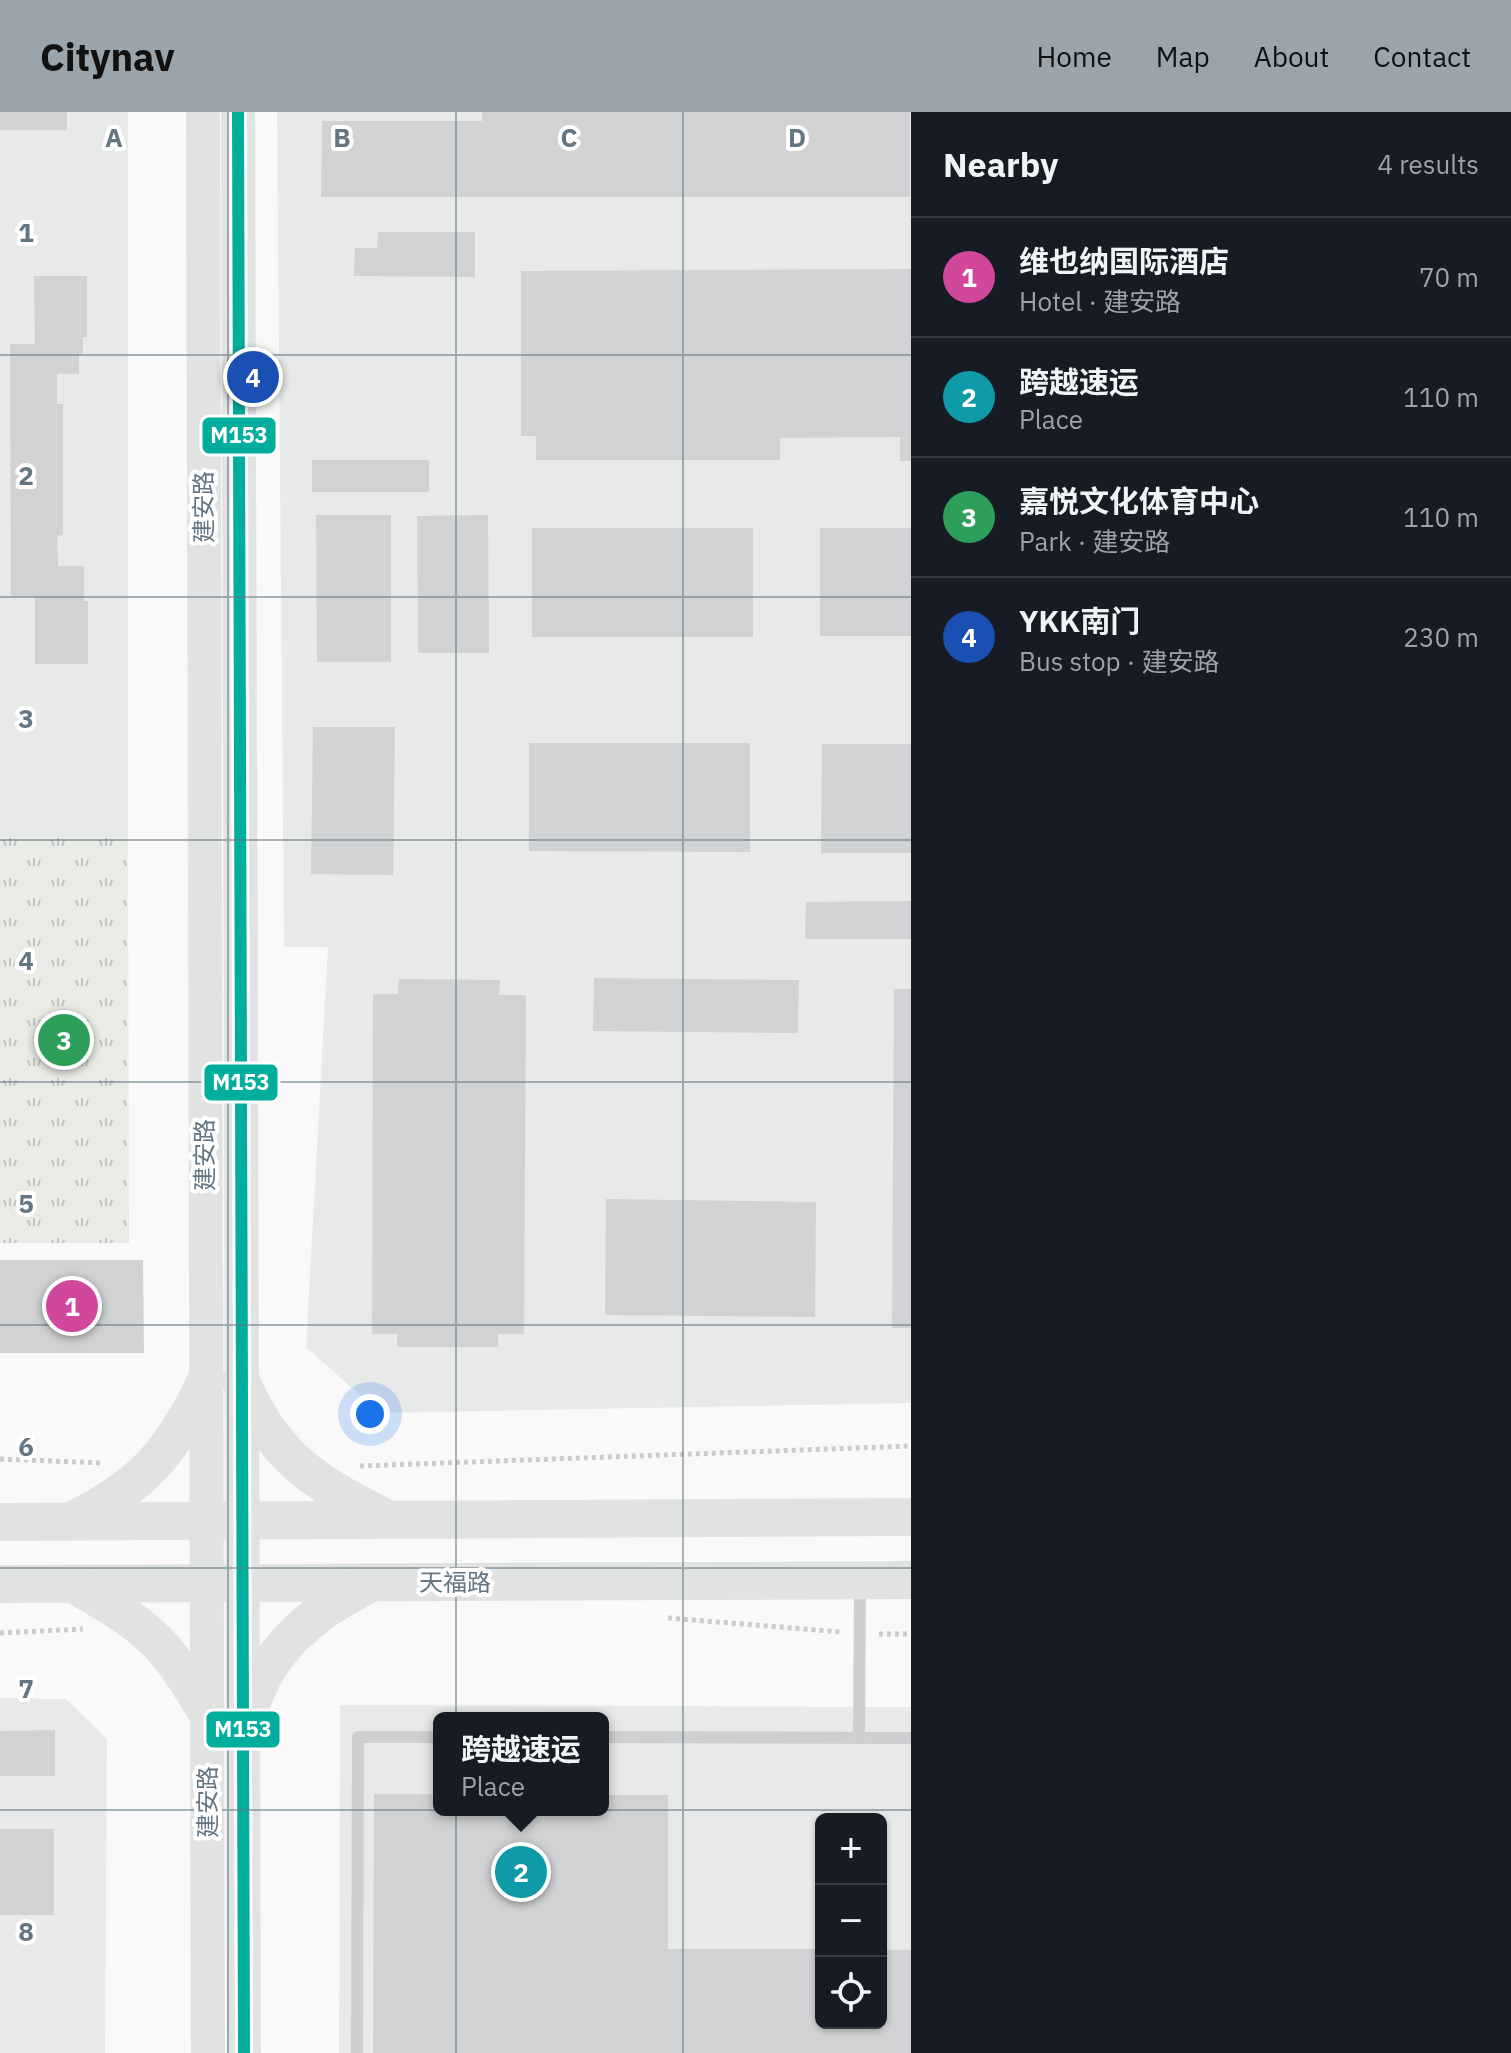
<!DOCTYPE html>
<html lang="en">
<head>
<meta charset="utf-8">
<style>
	:root { --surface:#171b24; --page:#242831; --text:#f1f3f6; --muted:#9ea1a6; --line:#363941; --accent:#99a4ac }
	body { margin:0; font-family:"IBM Plex Sans","Noto Sans SC",sans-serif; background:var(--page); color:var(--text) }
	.controls { position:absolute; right:24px; bottom:24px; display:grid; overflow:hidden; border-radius:12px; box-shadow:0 2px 6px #0004 }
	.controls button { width:72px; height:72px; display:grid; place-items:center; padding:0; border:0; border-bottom:2px solid var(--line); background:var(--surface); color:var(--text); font:40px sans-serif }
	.you { position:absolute; left:370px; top:1302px; width:28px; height:28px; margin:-20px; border:6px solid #fff; border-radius:50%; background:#1a73e8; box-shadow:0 0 0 12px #1a73e833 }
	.badge { display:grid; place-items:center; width:52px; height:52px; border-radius:50%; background:var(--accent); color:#fff; font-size:26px; font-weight:700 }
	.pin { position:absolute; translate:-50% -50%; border:4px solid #fff; box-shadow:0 2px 8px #0006 }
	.popup { position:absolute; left:433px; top:1600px; width:176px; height:104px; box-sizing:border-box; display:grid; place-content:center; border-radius:12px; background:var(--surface); filter:drop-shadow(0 2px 6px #0005); font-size:26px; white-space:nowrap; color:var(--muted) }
	.popup b { font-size:30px; color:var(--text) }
	.popup::after { content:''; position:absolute; left:50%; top:100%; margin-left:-16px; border:16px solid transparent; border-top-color:var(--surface) }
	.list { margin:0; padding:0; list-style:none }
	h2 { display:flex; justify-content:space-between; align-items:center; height:104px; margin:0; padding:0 32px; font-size:34px }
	h2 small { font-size:26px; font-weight:400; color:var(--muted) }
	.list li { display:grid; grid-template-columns:52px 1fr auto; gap:24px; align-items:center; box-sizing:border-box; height:120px; padding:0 32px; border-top:2px solid var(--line) }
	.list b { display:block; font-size:30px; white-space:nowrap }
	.list p { margin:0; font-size:26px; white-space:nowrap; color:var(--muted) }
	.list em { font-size:26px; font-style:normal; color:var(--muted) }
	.icon { flex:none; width:44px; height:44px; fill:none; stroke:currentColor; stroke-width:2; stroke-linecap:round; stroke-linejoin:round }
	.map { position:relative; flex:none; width:911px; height:1941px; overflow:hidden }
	header { display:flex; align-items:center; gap:48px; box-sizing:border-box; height:112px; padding:0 40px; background:var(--accent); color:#111 }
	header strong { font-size:38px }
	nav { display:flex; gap:44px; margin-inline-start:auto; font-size:28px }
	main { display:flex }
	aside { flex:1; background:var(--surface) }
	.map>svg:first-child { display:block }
	.built { fill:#e8e9e9; fill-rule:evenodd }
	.park { fill:url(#park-tufts) }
	.building { fill:#d0d2d3 }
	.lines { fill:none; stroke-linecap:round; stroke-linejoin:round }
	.path { stroke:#cbcccd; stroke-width:5; stroke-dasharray:4 4; stroke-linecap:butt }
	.lane { stroke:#cecfd0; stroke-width:12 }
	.secondary { stroke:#e1e2e2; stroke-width:34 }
	.primary { stroke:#e1e2e2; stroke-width:38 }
	.bus-1-casing { stroke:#fff; stroke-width:18 }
	.bus-1 { stroke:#01ad9c; stroke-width:12 }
	.grid { fill:none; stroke:#657683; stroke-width:2; stroke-opacity:0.55 }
	.labels { text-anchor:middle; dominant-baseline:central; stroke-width:8; stroke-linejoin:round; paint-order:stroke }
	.street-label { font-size:24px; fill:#657683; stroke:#fff }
	.grid-label { font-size:26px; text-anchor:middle; font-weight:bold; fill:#657683; stroke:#fff; stroke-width:8; stroke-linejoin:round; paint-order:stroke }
	.line-badge { stroke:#fff; stroke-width:3 }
	.badge-label { font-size:22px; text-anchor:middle; font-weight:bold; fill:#fff }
</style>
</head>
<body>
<header>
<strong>Citynav</strong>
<nav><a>Home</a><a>Map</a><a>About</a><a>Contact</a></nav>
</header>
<main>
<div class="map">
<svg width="911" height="1941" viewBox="0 0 911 1941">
	<defs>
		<pattern id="park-tufts" width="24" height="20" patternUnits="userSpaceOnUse" patternTransform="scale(2)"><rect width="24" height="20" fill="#e8ebe6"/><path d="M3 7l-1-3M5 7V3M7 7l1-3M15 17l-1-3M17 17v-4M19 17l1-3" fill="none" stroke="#c0c3c0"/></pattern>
	</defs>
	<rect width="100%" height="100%" fill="#f9f9f9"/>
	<!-- built -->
	<g class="built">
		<rect x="0" y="0" width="128" height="725"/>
		<polygon points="277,0 911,0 911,1291 380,1301 306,1235 328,835 284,835"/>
		<polygon points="0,1586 66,1587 107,1627 105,1941 0,1941"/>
		<path d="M 340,1593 L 911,1595 L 911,1941 L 339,1941 ZM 439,1606 L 603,1606 L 603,1698 L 439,1698 ZM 821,1707 L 881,1707 L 881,1911 L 821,1911 Z"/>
	</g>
	<!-- park -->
	<polygon class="park" points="0,725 128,725 129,1131 0,1131"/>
	<!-- building -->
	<g class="building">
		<rect x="0" y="0" width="67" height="18"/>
		<polygon points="482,0 910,0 910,85 321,85 322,9 482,9"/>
		<polygon points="378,120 475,120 475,165 354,164 355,136 377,136"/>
		<polygon points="911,157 911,349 900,349 900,325 780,326 780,348 536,348 536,324 521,324 521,159"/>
		<polygon points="34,164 87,164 87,225 83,225 83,242 79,242 79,262 57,262 57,292 63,292 63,423 57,424 58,454 84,454 84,489 88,489 88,552 35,552 35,484 11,484 10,232 35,232"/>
		<rect x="312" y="348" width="117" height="32"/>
		<polygon points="316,403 391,403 391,550 317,550"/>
		<polygon points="488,403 489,541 418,541 417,404"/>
		<rect x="532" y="416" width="221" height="109"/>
		<rect x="820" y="416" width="91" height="108"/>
		<polygon points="313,615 395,615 393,763 311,762"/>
		<polygon points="529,631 750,631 750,740 529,739"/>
		<polygon points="822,632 911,632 911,741 821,741"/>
		<polygon points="911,789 911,827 805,827 806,790"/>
		<polygon points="594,866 799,868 798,921 593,919"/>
		<polygon points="399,867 500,868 499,883 526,883 524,1222 498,1222 498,1235 397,1235 397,1222 372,1222 373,882 398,882"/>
		<polygon points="894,877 911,877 911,1216 892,1216"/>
		<polygon points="606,1087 816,1090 815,1205 605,1203"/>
		<polygon points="0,1148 143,1148 144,1241 0,1241"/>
		<polygon points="55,1618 55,1664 0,1664 0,1619"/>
		<polygon points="374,1682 439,1682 439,1698 603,1698 603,1683 668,1683 668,1837 821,1837 821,1911 881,1911 881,1838 911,1838 911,1941 373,1941"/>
		<rect x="0" y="1717" width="54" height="86"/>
	</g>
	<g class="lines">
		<!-- path -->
		<g class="path">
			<polyline points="0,1347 103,1351"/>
			<polyline points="360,1354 911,1334"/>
			<polyline points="668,1506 841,1520"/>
			<polyline points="0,1521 83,1517"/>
			<polyline points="879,1522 911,1522"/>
		</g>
		<!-- lane -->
		<g class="lane">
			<polyline points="603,1625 911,1626"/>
			<polyline points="859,1626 860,1473"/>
			<polyline points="357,1941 358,1625 439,1625"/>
		</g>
		<!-- secondary -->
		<g class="secondary">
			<polyline points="203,0 208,1941"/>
			<polyline points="238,0 244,1941"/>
		</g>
		<!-- primary -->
		<g class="primary">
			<path d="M 241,1269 C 273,1344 313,1370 384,1405"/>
			<path d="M 75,1407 C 143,1374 173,1338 205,1271"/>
			<polyline points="0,1410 911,1405"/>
			<polyline points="0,1472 911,1468"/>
			<path d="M 73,1472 C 100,1488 128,1503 151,1524 C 174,1545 190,1573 206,1599"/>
			<path d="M 242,1613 C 250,1596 256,1577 265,1561 C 289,1519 327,1493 370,1472"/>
		</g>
		<!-- bus-1 casing -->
		<g class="bus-1-casing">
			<polyline id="bus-1" points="238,0 244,1941"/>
		</g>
		<!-- bus-1 -->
		<use href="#bus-1" class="bus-1"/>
	</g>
	<!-- grid -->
	<path class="grid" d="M 228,0 L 228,1941M 456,0 L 456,1941M 683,0 L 683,1941M 0,243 L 911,243M 0,485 L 911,485M 0,728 L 911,728M 0,970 L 911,970M 0,1213 L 911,1213M 0,1456 L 911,1456M 0,1698 L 911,1698"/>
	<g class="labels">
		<!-- street labels -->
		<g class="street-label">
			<text transform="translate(203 395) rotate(-90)">建安路</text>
			<text transform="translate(204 1043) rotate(-90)">建安路</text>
			<text x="455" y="1470">天福路</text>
			<text transform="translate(207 1690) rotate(-90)">建安路</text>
		</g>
	</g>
	<g class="grid-label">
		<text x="114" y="35">A</text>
		<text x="342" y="35">B</text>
		<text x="569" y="35">C</text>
		<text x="797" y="35">D</text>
		<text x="26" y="130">1</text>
		<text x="26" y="373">2</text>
		<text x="26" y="616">3</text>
		<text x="26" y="858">4</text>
		<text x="26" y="1101">5</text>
		<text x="26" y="1344">6</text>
		<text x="26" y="1586">7</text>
		<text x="26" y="1829">8</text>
	</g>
	<g class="line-badge">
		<rect x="201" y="304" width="76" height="39" rx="8" fill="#01ad9c"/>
		<rect x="203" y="951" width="76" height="39" rx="8" fill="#01ad9c"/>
		<rect x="205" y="1598" width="76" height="39" rx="8" fill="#01ad9c"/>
	</g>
	<g class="badge-label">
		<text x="239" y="331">M153</text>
		<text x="241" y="978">M153</text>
		<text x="243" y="1625">M153</text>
	</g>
</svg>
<div class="controls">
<button>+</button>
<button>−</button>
<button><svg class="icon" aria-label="locate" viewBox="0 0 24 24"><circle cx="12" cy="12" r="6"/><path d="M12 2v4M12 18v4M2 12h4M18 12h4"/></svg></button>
</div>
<div class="you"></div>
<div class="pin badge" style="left:72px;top:1194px;background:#d1479c">1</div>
<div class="pin badge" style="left:521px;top:1760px;background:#0f9aa8">2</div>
<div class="popup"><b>跨越速运</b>Place</div>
<div class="pin badge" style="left:64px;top:928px;background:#2e9e5b">3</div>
<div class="pin badge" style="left:253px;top:265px;background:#1a4fb4">4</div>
</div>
<aside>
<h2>Nearby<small>4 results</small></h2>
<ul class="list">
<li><span class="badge" style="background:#d1479c">1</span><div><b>维也纳国际酒店</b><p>Hotel · 建安路</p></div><em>70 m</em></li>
<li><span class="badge" style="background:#0f9aa8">2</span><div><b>跨越速运</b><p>Place</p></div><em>110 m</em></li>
<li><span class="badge" style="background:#2e9e5b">3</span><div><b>嘉悦文化体育中心</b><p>Park · 建安路</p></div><em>110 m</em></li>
<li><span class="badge" style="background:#1a4fb4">4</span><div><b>YKK南门</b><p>Bus stop · 建安路</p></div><em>230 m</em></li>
</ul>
</aside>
</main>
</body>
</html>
